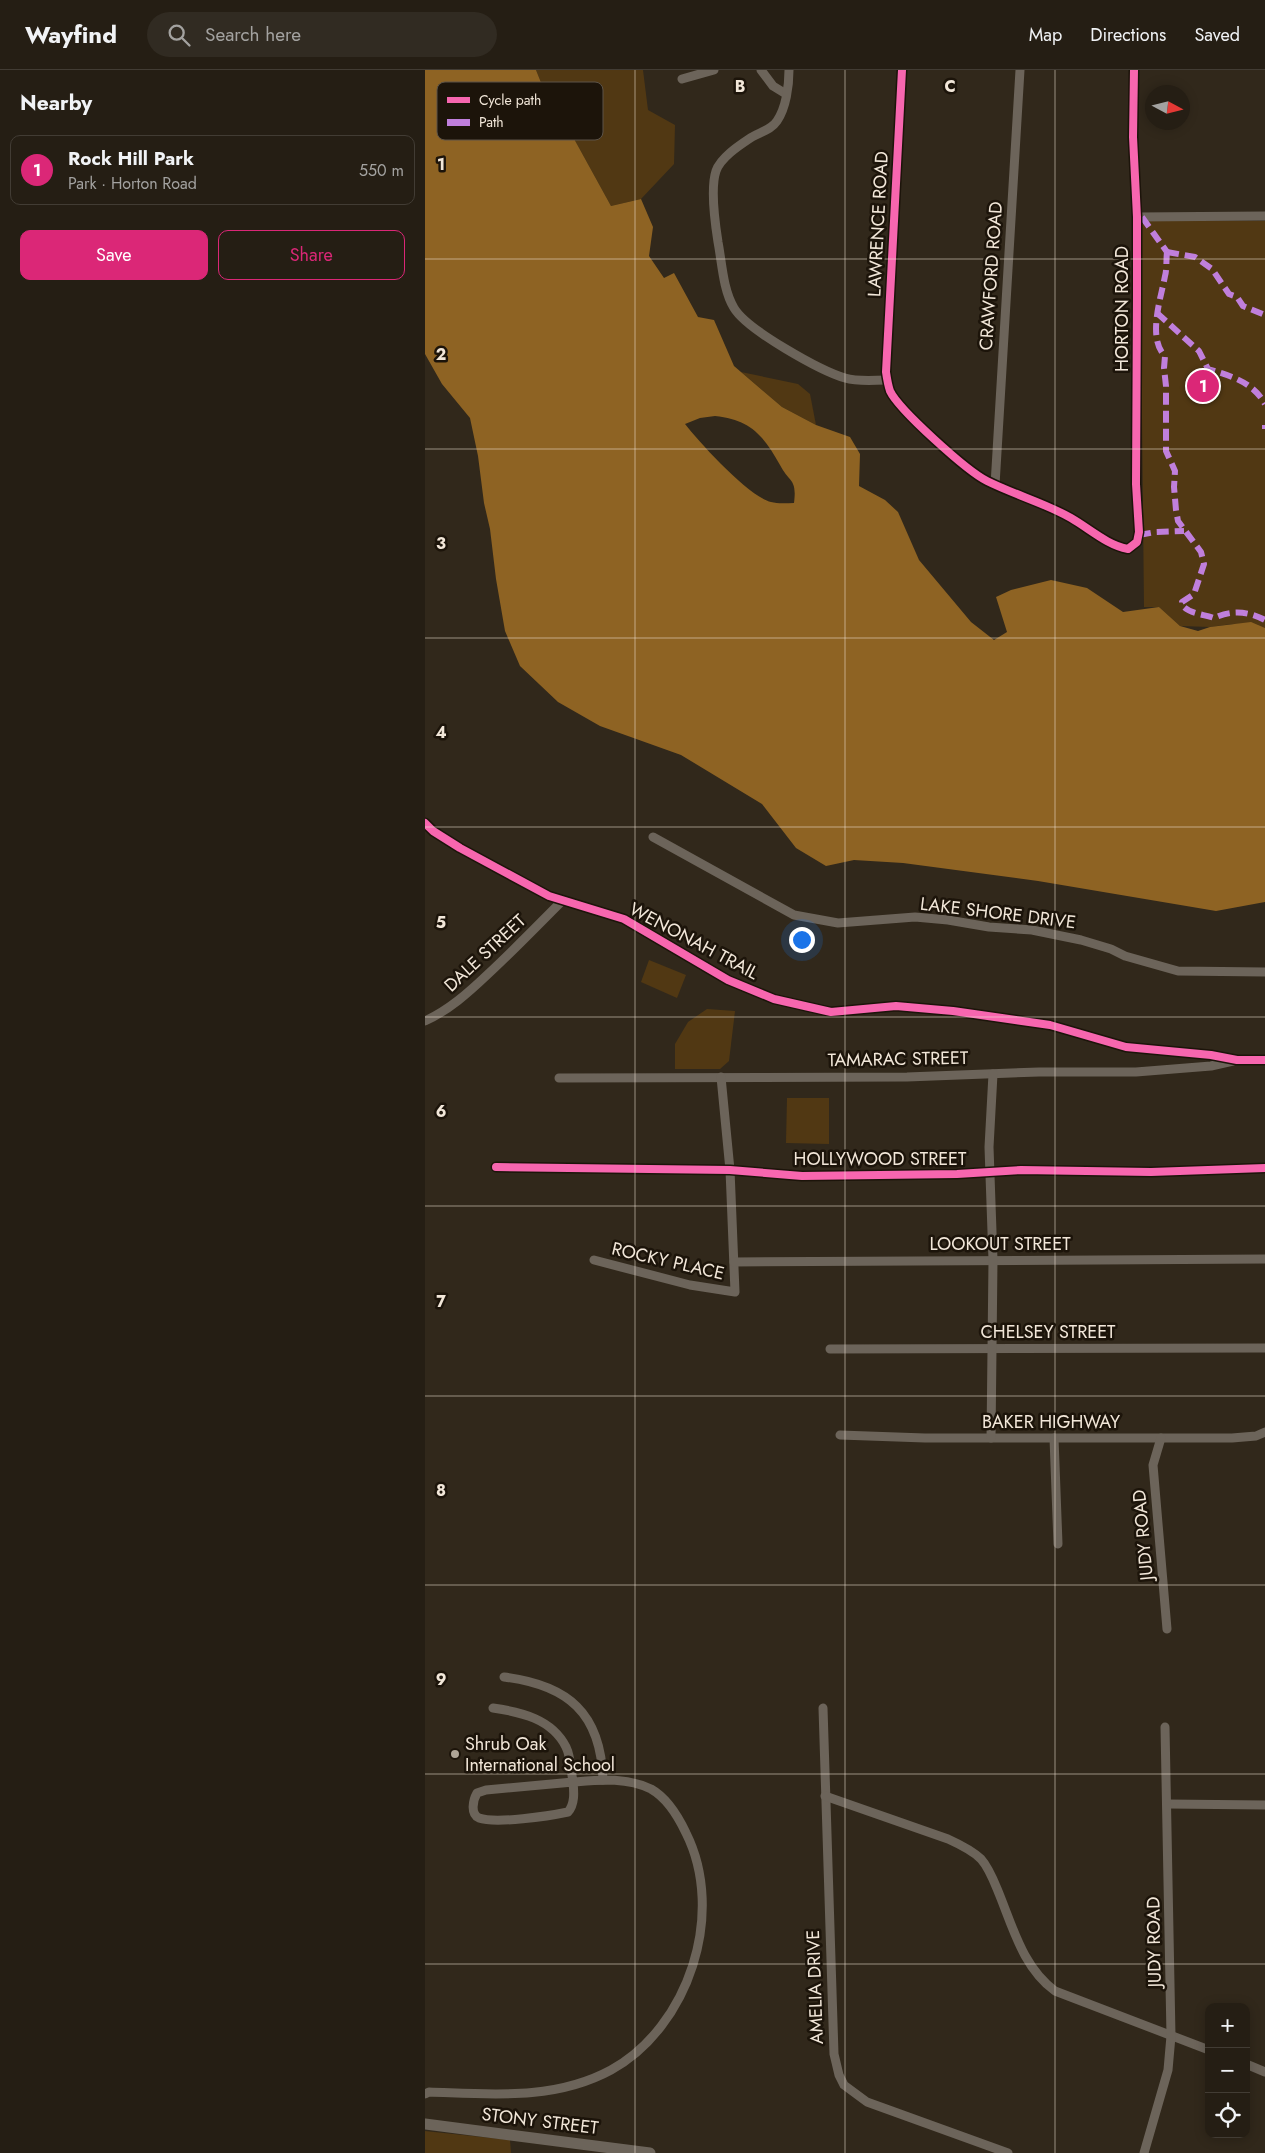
<!DOCTYPE html>
<html lang="en">
<head>
<meta charset="utf-8">
<style>
	:root { --surface:#251e14; --page:#312b22; --text:#f1f3f6; --muted:#a3a2a0; --line:#423c34; --accent:#db2777 }
	body { margin:0; font-family:Jost,sans-serif; background:var(--page); color:var(--text) }
	.controls { position:absolute; right:15px; bottom:15px; display:grid; overflow:hidden; border-radius:10px; box-shadow:0 2px 12px #0003 }
	.controls button { width:45px; height:45px; display:grid; place-items:center; padding:0; border:0; border-bottom:1px solid var(--line); background:var(--surface); color:var(--text); font:25px sans-serif }
	.compass { position:absolute; left:720px; top:15px; width:45px; height:45px; border-radius:50%; background:var(--surface); box-shadow:0 2px 12px #0003; rotate:97deg }
	.you { position:absolute; left:376px; top:869px; width:18px; height:18px; margin:-12px; border:4px solid #fff; border-radius:50%; background:#1a73e8; box-shadow:0 0 0 8px #1a73e833 }
	.badge { display:grid; place-items:center; width:32px; height:32px; border-radius:50%; background:var(--accent); color:#fff; font-size:16px; font-weight:700 }
	.pin { position:absolute; translate:-50% -50%; border:2px solid #fff; box-shadow:0 1px 5px #0006 }
	.list { margin:0; padding:0; list-style:none }
	h2 { display:flex; justify-content:space-between; align-items:center; height:65px; margin:0; padding:0 20px; font-size:21px }
	h2 small { font-size:16px; font-weight:400; color:var(--muted) }
	.list li { display:grid; grid-template-columns:32px 1fr auto; gap:15px; align-items:center; box-sizing:border-box; height:70px; margin:0 10px 10px; padding:0 10px; border:1px solid var(--line); border-radius:10px }
	.list b { display:block; font-size:19px; white-space:nowrap }
	.list p { margin:0; font-size:16px; white-space:nowrap; color:var(--muted) }
	.list em { font-size:16px; font-style:normal; color:var(--muted) }
	.actions { display:flex; gap:10px; padding:15px 20px }
	.actions a { flex:1; padding:11px 0; border:1px solid var(--accent); border-radius:10px; text-align:center; font-size:18px; color:var(--accent) }
	.actions .main { background:var(--accent); color:#fff }
	.icon { flex:none; width:28px; height:28px; fill:none; stroke:currentColor; stroke-width:2; stroke-linecap:round; stroke-linejoin:round }
	.map { position:relative; flex:none; width:840px; height:2083px; overflow:hidden }
	header { display:flex; align-items:center; gap:30px; box-sizing:border-box; height:70px; padding:0 25px; background:var(--surface); border-bottom:1px solid var(--line) }
	header strong { font-size:24px }
	nav { display:flex; gap:28px; margin-inline-start:auto; font-size:18px }
	.search { width:350px; height:45px; background:var(--page); display:flex; align-items:center; gap:12px; box-sizing:border-box; padding:0 18px; border-radius:28px; color:var(--muted); font-size:19px }
	main { display:flex }
	aside { flex:1; background:var(--surface) }
	.map>svg:first-child { display:block }
	.green { fill:#513813 }
	.water { fill:#8e6323; fill-rule:evenodd }
	.lines { fill:none; stroke-linecap:round; stroke-linejoin:round }
	.minor { stroke:#6c645a; stroke-width:9 }
	.tertiary { stroke:#6c645a; stroke-width:11 }
	.quiet { stroke:#c07fdc; stroke-width:6; stroke-dasharray:12 6; stroke-linecap:butt }
	.cycleway-casing { stroke:#1c140a; stroke-width:11 }
	.cycleway { stroke:#f766af; stroke-width:8 }
	.grid { fill:none; stroke:#f2e7d9; stroke-width:1; stroke-opacity:0.55 }
	.poi-dot { fill:#aea496; stroke:#1c140a; stroke-width:2 }
	.labels { text-anchor:middle; dominant-baseline:central; stroke-width:5; stroke-linejoin:round; paint-order:stroke }
	.street-label { font-size:18px; fill:#f2e7d9; stroke:#1c140a }
	.poi-label { font-size:18px; fill:#f2e7d9; stroke:#1c140a; text-anchor:start }
	.key { fill:#1c140a; stroke:#5c5348; stroke-width:1 }
	.key-label { font-size:14px; fill:#f2e7d9 }
	.grid-label { font-size:16px; text-anchor:middle; font-weight:bold; fill:#f2e7d9; stroke:#1c140a; stroke-width:5; stroke-linejoin:round; paint-order:stroke }
</style>
</head>
<body>
<header>
<strong>Wayfind</strong>
<div class="search"><svg class="icon" aria-label="search" viewBox="0 0 24 24"><circle cx="10" cy="10" r="6"/><path d="M15 15l6 6"/></svg>Search here</div>
<nav><a>Map</a><a>Directions</a><a>Saved</a></nav>
</header>
<main>
<aside>
<h2>Nearby<small></small></h2>
<ul class="list">
<li><span class="badge">1</span><div><b>Rock Hill Park</b><p>Park · Horton Road</p></div><em>550 m</em></li>
</ul>
<div class="actions"><a class="main">Save</a><a>Share</a></div>
</aside>
<div class="map">
<svg width="840" height="2083" viewBox="0 0 840 2083">
	<rect width="100%" height="100%" fill="#31281b"/>
	<!-- green -->
	<g class="green">
		<polygon points="111,0 218,0 223,40 250,55 249,94 216,129 186,136 142,56 125,35"/>
		<polygon points="719,151 840,151 840,558 807,554 785,557 755,556 734,537 719,537 715,159"/>
		<polygon points="316,302 373,314 385,324 391,355 357,337"/>
		<polygon points="224,890 261,905 252,928 216,912"/>
		<polygon points="282,939 310,941 304,991 295,999 250,999 250,974 263,952"/>
		<polygon points="362,1028 404,1028 404,1074 361,1073"/>
		<polygon points="0,2061 85,2070 86,2083 0,2083"/>
	</g>
	<!-- water -->
	<path class="water" d="M 0,0 L 111,0 L 125,35 L 142,56 L 186,136 L 216,129 L 228,157 L 224,186 L 239,208 L 249,203 L 273,247 L 289,250 L 309,296 L 357,337 L 391,355 L 425,367 L 435,384 L 434,416 L 460,430 L 473,442 L 494,490 L 546,552 L 569,570 L 582,562 L 571,527 L 586,520 L 626,510 L 662,518 L 698,542 L 734,537 L 755,556 L 773,561 L 785,557 L 826,552 L 840,558 L 840,832 L 791,841 L 613,811 L 478,793 L 429,790 L 401,796 L 371,778 L 337,734 L 256,685 L 175,656 L 133,632 L 95,596 L 80,561 L 71,509 L 65,459 L 59,433 L 53,386 L 45,348 L 17,314 L 0,284 ZM 290,346 C 326,350 338,365 355,395 C 365,414 372,408 369,433 C 362,433 353,434 346,432 C 324,427 275,373 260,354 L 275,348 Z"/>
	<g class="lines">
		<!-- minor -->
		<g class="minor">
			<polyline points="336,0 348,16 361,24"/>
			<path d="M 364,0 C 364,16 361,38 352,51 C 346,60 335,62 327,67 C 315,75 296,87 291,101 C 285,119 290,153 293,172 C 297,193 298,220 309,238 C 322,260 396,301 420,308 C 434,312 448,310 462,310"/>
			<path d="M 477,0 L 461,302 C 462,309 463,315 465,321 C 474,340 542,401 562,411 C 590,425 620,433 646,448 C 665,459 682,475 703,479 L 712,472 L 714,462 L 711,414 L 712,225 L 712,147 L 708,67 L 709,0"/>
			<polyline points="257,9 289,0"/>
			<polyline points="712,147 840,146"/>
			<polyline points="570,415 595,0"/>
			<polyline points="0,753 8,761 35,778 124,826 199,849 303,910 349,929 406,942 471,936 528,941 625,955 701,977 786,985 812,990 840,990"/>
			<polyline points="228,767 369,845 413,853 490,847 523,850 564,857 607,860 656,870 686,879 700,886 753,901 840,902"/>
			<path d="M 0,951 C 24,940 43,923 62,905 C 88,881 112,856 137,831"/>
			<polyline points="134,1008 482,1007 614,1002 711,1002 786,996 808,991"/>
			<polyline points="71,1097 305,1100 377,1106 532,1104 596,1100 726,1102 840,1098"/>
			<polyline points="169,1190 265,1215 310,1222 305,1100 296,1007"/>
			<polyline points="309,1192 840,1189"/>
			<polyline points="405,1279 840,1278"/>
			<polyline points="415,1365 500,1368 807,1368 831,1366 840,1362"/>
			<polyline points="566,1368 568,1190 564,1077 568,1004"/>
			<polyline points="629,1368 633,1474"/>
			<polyline points="736,1368 728,1395 742,1559"/>
			<path d="M 79,1607 C 143,1615 176,1643 178,1710"/>
			<polyline points="398,1638 409,1984 414,2005 419,2015 442,2032 583,2083"/>
			<path d="M 148,1712 C 149,1722 150,1734 143,1742 C 124,1746 71,1754 54,1748 C 45,1744 48,1730 52,1723 L 61,1720 Z"/>
			<path d="M 400,1726 L 523,1769 C 534,1774 547,1780 556,1789 C 565,1799 570,1814 575,1826 C 589,1861 599,1898 630,1921 L 784,1980"/>
			<polyline points="743,1734 840,1735"/>
			<polyline points="821,1994 840,2002"/>
			<path d="M 0,2024 L 4,2022 C 65,2024 129,2031 186,2000 C 264,1957 301,1843 261,1763 C 253,1746 242,1728 226,1719 C 201,1707 174,1710 148,1712 C 146,1701 146,1687 141,1677 C 127,1649 96,1642 68,1638"/>
			<polyline points="719,2083 743,2000 746,1966 740,1657"/>
		</g>
		<!-- tertiary -->
		<polyline class="tertiary" points="0,2054 225,2083"/>
		<!-- quiet -->
		<g class="quiet">
			<polyline points="717,147 742,182"/>
			<path d="M 742,182 C 741,190 742,199 740,206 C 736,228 722,268 740,286 L 739,298 L 741,316 L 741,381 L 750,401 L 749,417 L 751,440 L 753,451 L 776,482 L 779,494 L 769,524 L 757,532 L 757,535 C 764,544 778,544 789,548 C 806,540 823,541 840,550"/>
			<polyline points="742,182 770,187 787,199 804,224 812,227 818,236 840,245"/>
			<path d="M 732,243 L 774,281 L 783,299 C 806,306 828,312 840,334"/>
			<polyline points="840,355 840,359"/>
			<polyline points="714,465 731,462 759,461"/>
		</g>
		<!-- cycleway casing -->
		<g class="cycleway-casing">
			<g id="cycleway">
				<path d="M 477,0 L 461,302 C 462,309 463,315 465,321 C 474,340 542,401 562,411 C 590,425 620,433 646,448 C 665,459 682,475 703,479 L 712,472 L 714,462 L 711,414 L 712,225 L 712,147 L 708,67 L 709,0"/>
				<polyline points="0,753 8,761 35,778 124,826 199,849 303,910 349,929 406,942 471,936 528,941 625,955 701,977 786,985 812,990 840,990"/>
				<polyline points="71,1097 305,1100 377,1106 532,1104 596,1100 726,1102 840,1098"/>
			</g>
		</g>
		<!-- cycleway -->
		<use href="#cycleway" class="cycleway"/>
	</g>
	<!-- grid -->
	<path class="grid" d="M 210,0 L 210,2083M 420,0 L 420,2083M 630,0 L 630,2083M 0,189 L 840,189M 0,379 L 840,379M 0,568 L 840,568M 0,757 L 840,757M 0,947 L 840,947M 0,1136 L 840,1136M 0,1326 L 840,1326M 0,1515 L 840,1515M 0,1704 L 840,1704M 0,1894 L 840,1894"/>
	<!-- markers -->
	<circle class="poi-dot" cx="30" cy="1684" r="5"/>
	<g class="labels">
		<!-- street labels -->
		<g class="street-label">
			<text transform="translate(453 154) rotate(-87)">LAWRENCE ROAD</text>
			<text transform="translate(566 206) rotate(-86)">CRAWFORD ROAD</text>
			<text transform="translate(697 239) rotate(-90)">HORTON ROAD</text>
			<text transform="translate(573 843) rotate(7)">LAKE SHORE DRIVE</text>
			<text transform="translate(269 871) rotate(28)">WENONAH TRAIL</text>
			<text transform="translate(60 883) rotate(-43)">DALE STREET</text>
			<text transform="translate(473 989) rotate(-1)">TAMARAC STREET</text>
			<text x="455" y="1089">HOLLYWOOD STREET</text>
			<text x="575" y="1174">LOOKOUT STREET</text>
			<text transform="translate(243 1191) rotate(13)">ROCKY PLACE</text>
			<text x="623" y="1262">CHELSEY STREET</text>
			<text x="626" y="1352">BAKER HIGHWAY</text>
			<text transform="translate(718 1465) rotate(-95)">JUDY ROAD</text>
			<text transform="translate(729 1872) rotate(-91)">JUDY ROAD</text>
			<text transform="translate(390 1917) rotate(-92)">AMELIA DRIVE</text>
			<text transform="translate(115 2051) rotate(7)">STONY STREET</text>
		</g>
		<!-- poi labels -->
		<g class="poi-label">
			<text x="40" y="1674">Shrub Oak<tspan x="40" dy="21">International School</tspan></text>
		</g>
	</g>
	<!-- legend -->
	<rect x="12" y="12" width="166" height="58" rx="8" class="key"/>
	<rect x="22" y="27" width="23" height="6" fill="#f766af"/>
	<rect x="22" y="49" width="23" height="7" fill="#c07fdc"/>
	<g class="key-label">
		<text x="54" y="35">Cycle path</text>
		<text x="54" y="57">Path</text>
	</g>
	<g class="grid-label">
		<text x="315" y="22">B</text>
		<text x="525" y="22">C</text>
		<text x="16" y="100">1</text>
		<text x="16" y="290">2</text>
		<text x="16" y="479">3</text>
		<text x="16" y="668">4</text>
		<text x="16" y="858">5</text>
		<text x="16" y="1047">6</text>
		<text x="16" y="1237">7</text>
		<text x="16" y="1426">8</text>
		<text x="16" y="1615">9</text>
	</g>
</svg>
<div class="controls">
<button>+</button>
<button>−</button>
<button><svg class="icon" aria-label="locate" viewBox="0 0 24 24"><circle cx="12" cy="12" r="6"/><path d="M12 2v4M12 18v4M2 12h4M18 12h4"/></svg></button>
</div>
<svg class="compass" viewBox="-18 -18 36 36"><path d="M0-13l5 13h-10z" fill="#e53935"/><path d="M0 13l5-13h-10z" fill="#a3a2a0"/></svg>
<div class="you"></div>
<div class="pin badge" style="left:778px;top:316px">1</div>
</div>
</main>
</body>
</html>
